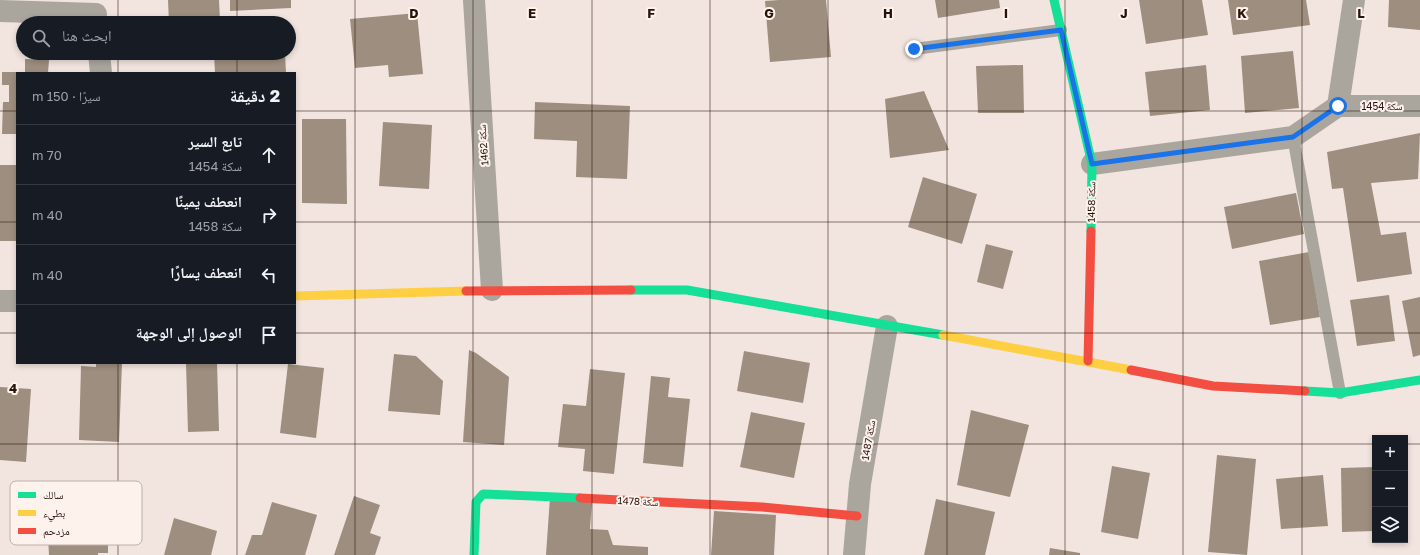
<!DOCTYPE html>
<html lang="ar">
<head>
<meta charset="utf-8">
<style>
	:root { --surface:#171b24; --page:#242831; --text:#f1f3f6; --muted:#9ea1a6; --line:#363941 }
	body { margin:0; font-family:"Golos Text","Noto Naskh Arabic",sans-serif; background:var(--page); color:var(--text); direction:rtl }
	.controls { position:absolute; right:12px; bottom:12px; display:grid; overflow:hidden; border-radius:0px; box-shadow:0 2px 6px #0003 }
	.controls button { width:36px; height:36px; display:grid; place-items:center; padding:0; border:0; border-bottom:1px solid var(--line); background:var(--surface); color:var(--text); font:20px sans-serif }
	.stop { position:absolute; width:12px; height:12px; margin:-9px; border:3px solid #1a73e8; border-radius:50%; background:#fff }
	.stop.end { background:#1a73e8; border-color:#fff; box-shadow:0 1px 4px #0008 }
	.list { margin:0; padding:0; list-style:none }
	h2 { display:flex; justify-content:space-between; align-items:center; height:52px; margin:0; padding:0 16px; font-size:17px }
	h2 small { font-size:13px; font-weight:400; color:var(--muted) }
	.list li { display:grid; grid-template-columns:26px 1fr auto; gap:12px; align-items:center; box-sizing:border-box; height:60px; padding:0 16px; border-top:1px solid var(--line) }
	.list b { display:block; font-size:15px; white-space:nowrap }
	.list p { margin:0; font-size:13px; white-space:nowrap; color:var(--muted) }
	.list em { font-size:13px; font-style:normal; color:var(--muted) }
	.icon { flex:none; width:22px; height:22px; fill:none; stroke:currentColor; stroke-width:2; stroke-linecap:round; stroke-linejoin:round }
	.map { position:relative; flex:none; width:1420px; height:555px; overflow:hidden; direction:ltr }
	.search { position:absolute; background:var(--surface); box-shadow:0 2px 6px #0003; left:16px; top:16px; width:280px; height:44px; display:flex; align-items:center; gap:10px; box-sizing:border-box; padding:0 14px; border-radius:22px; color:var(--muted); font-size:15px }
	.panel { position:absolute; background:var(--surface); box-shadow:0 2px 6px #0003; left:16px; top:72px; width:280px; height:292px; border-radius:0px; direction:rtl }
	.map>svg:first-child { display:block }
	.building { fill:#9d8e7f }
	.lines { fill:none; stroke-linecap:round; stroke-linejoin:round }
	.lane { stroke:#aaa69e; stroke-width:12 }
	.street { stroke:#aaa69e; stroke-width:22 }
	.fast { stroke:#16e098; stroke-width:9 }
	.slow { stroke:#ffcf43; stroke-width:9 }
	.jam { stroke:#f24e42; stroke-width:9 }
	.route { stroke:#1a73e8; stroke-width:5 }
	.grid { fill:none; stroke:#281309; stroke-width:1; stroke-opacity:0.55 }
	.labels { text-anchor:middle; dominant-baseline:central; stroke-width:4; stroke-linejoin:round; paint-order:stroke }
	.street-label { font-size:10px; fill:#281309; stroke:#fef2ec }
	.key { fill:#fef2ec; stroke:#beafa8; stroke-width:1 }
	.key-label { font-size:11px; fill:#281309 }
	.grid-label { font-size:13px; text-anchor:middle; font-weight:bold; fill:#281309; stroke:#fef2ec; stroke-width:4; stroke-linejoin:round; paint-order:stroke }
</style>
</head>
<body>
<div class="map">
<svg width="1420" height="555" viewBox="0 0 1420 555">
	<rect width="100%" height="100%" fill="#f2e5df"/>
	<!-- building -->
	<g class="building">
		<polygon points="168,0 219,0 220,21 169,23"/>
		<polygon points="230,0 291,0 291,8 230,11"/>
		<polygon points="779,0 826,0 831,57 770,62 765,1"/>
		<polygon points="935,0 999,0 1000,8 938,18"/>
		<polygon points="1139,0 1202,0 1208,35 1146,44"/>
		<polygon points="1228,0 1306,0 1310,25 1233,35"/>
		<polygon points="1389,0 1420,0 1420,30 1388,27"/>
		<polygon points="417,13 423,74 389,77 388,65 355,68 350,19"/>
		<polygon points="1293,51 1299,108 1245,113 1241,56"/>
		<polygon points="214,53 285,53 286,73 215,73"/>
		<polygon points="25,59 49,60 48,73 25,73"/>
		<polygon points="1023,65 1024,113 978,113 976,66"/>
		<polygon points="1206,65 1210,110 1150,116 1145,72"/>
		<polygon points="2,72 17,72 17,134 2,134 3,102 9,102 9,85 2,85"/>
		<polygon points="924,91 949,150 890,158 885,99"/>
		<polygon points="535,102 630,106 627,179 576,177 577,141 534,139"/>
		<polygon points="302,119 346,119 347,204 302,203"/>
		<polygon points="383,122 432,125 429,189 379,186"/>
		<polygon points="1420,133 1418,179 1371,183 1381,235 1406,232 1412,274 1357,282 1343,188 1332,189 1327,152"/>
		<rect x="0" y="165" width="17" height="76"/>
		<polygon points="923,177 977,194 962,244 908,227"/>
		<polygon points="1296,193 1304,234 1232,249 1224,207"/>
		<polygon points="986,244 1013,251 1003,289 977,282"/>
		<polygon points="1309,252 1320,317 1270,325 1259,261"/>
		<polygon points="1389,295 1395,341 1357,346 1350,300"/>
		<polygon points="1420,297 1420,355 1413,357 1402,301"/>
		<polygon points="469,350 476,353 509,377 504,445 463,442"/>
		<polygon points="744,351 810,363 803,403 737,391"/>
		<polygon points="394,354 416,356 443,381 440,415 388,411"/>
		<polygon points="96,363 122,363 119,442 79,440 81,366 96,367"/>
		<polygon points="186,363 217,363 219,431 188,432"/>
		<polygon points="288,364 324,368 316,438 280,433"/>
		<polygon points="590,369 625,373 614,474 583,471 585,449 558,447 563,404 586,406"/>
		<polygon points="651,376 670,378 668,397 690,399 683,467 643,463"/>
		<polygon points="0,387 31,389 26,462 0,460"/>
		<polygon points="971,410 1029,425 1010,497 957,485"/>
		<polygon points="751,412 805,423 794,478 740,467"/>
		<polygon points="1217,455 1256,459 1247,555 1208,552"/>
		<polygon points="1112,466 1150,473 1138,539 1101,532"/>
		<polygon points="1375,467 1375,531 1342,532 1341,468"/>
		<polygon points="1323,475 1328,526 1281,529 1276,479"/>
		<polygon points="354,496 380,505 370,533 381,537 375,555 334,555"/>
		<polygon points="550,497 592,501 590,529 608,530 613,545 648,547 648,555 546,555"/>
		<polygon points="936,499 995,512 985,555 924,555"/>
		<polygon points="272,502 317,515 305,555 245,555 252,535 262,535"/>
		<polygon points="714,511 776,515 774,555 711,555"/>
		<polygon points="174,518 217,531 211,555 164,555"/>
		<polygon points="47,520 108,526 108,553 98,553 98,555 49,555"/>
		<polygon points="1050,548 1080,553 1080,555 1049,555"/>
	</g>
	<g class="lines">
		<!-- lane -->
		<g class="lane">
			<polyline points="914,49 1061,30"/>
			<polyline points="1293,137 1340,393"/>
		</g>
		<!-- street -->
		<g class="street">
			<polyline points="474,0 492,290"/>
			<polyline points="0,11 96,14"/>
			<polyline points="99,53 101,73"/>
			<polyline points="1338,106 1354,0"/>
			<polyline points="1092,164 1293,137 1338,106 1420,106"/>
			<polyline points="0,301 17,301"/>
			<polyline points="854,555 860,484 887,326"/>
		</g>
		<!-- fast -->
		<g class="fast">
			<polyline points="1054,0 1092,164 1091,231"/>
			<polyline points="631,290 687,290 943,335"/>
			<polyline points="1305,391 1340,393 1420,380"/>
			<polyline points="474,555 476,502 483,494 580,498"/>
		</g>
		<!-- slow -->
		<g class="slow">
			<polyline points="295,296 466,291"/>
			<polyline points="943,335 1131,370"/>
		</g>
		<!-- jam -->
		<g class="jam">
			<polyline points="466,291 631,290"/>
			<polyline points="1088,361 1091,231"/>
			<polyline points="1131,370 1213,386 1305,391"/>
			<polyline points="580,498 762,507 857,516"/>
		</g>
	</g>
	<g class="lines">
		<!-- route -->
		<polyline class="route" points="914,49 1061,30 1092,164 1293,137 1338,106"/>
	</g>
	<!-- grid -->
	<path class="grid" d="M 118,0 L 118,23M 237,0 L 237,23M 355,0 L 355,555M 473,0 L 473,555M 592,0 L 592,555M 710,0 L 710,555M 828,0 L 828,555M 947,0 L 947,555M 1065,0 L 1065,555M 1183,0 L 1183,555M 1302,0 L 1302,555M 118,53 L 118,73M 237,53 L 237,73M 0,111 L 17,111M 295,111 L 1420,111M 0,222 L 17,222M 295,222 L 1420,222M 0,333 L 17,333M 295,333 L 1420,333M 118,363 L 118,555M 237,363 L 237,555M 0,444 L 1375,444M 1405,444 L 1420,444"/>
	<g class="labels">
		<!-- street labels -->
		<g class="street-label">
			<text x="1382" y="106">سكة 1454</text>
			<text transform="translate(483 145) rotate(-94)">سكة 1462</text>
			<text transform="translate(1091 202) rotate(-89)">سكة 1458</text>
			<text transform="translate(868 440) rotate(-80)">سكة 1487</text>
			<text transform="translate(638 501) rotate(3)">سكة 1478</text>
		</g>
	</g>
	<!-- legend -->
	<rect x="10" y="481" width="132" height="64" rx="6" class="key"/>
	<rect x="18" y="492" width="18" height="6" fill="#16e098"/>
	<rect x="18" y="510" width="18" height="6" fill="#ffcf43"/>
	<rect x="18" y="528" width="18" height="6" fill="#f24e42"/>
	<g class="key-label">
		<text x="43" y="499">سالك</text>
		<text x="43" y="517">بطيء</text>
		<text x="43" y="535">مزدحم</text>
	</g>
	<g class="grid-label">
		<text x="414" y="18">D</text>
		<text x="532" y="18">E</text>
		<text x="651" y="18">F</text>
		<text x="769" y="18">G</text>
		<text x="888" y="18">H</text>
		<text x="1006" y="18">I</text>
		<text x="1124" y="18">J</text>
		<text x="1242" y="18">K</text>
		<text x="1361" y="18">L</text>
		<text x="13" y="393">4</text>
	</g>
</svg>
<div class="controls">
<button>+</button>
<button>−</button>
<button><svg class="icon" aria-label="layers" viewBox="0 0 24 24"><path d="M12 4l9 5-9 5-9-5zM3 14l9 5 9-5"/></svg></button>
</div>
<div class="stop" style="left:1338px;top:106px"></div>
<div class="stop end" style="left:914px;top:49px"></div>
<div class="search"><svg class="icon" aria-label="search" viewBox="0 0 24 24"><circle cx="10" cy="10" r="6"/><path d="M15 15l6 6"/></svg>ابحث هنا</div>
<section class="panel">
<h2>2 دقيقة<small>سيرًا · 150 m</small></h2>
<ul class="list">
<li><svg class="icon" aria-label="ahead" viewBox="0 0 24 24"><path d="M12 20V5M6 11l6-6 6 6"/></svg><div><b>تابع السير</b><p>سكة 1454</p></div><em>70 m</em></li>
<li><svg class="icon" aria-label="right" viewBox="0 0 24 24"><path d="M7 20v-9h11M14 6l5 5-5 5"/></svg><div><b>انعطف يمينًا</b><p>سكة 1458</p></div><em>40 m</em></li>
<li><svg class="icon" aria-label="left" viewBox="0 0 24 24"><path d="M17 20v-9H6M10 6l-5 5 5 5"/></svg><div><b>انعطف يسارًا</b></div><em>40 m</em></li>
<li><svg class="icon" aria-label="arrive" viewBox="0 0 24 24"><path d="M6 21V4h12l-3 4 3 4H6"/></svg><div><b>الوصول إلى الوجهة</b></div></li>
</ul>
</section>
</div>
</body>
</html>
